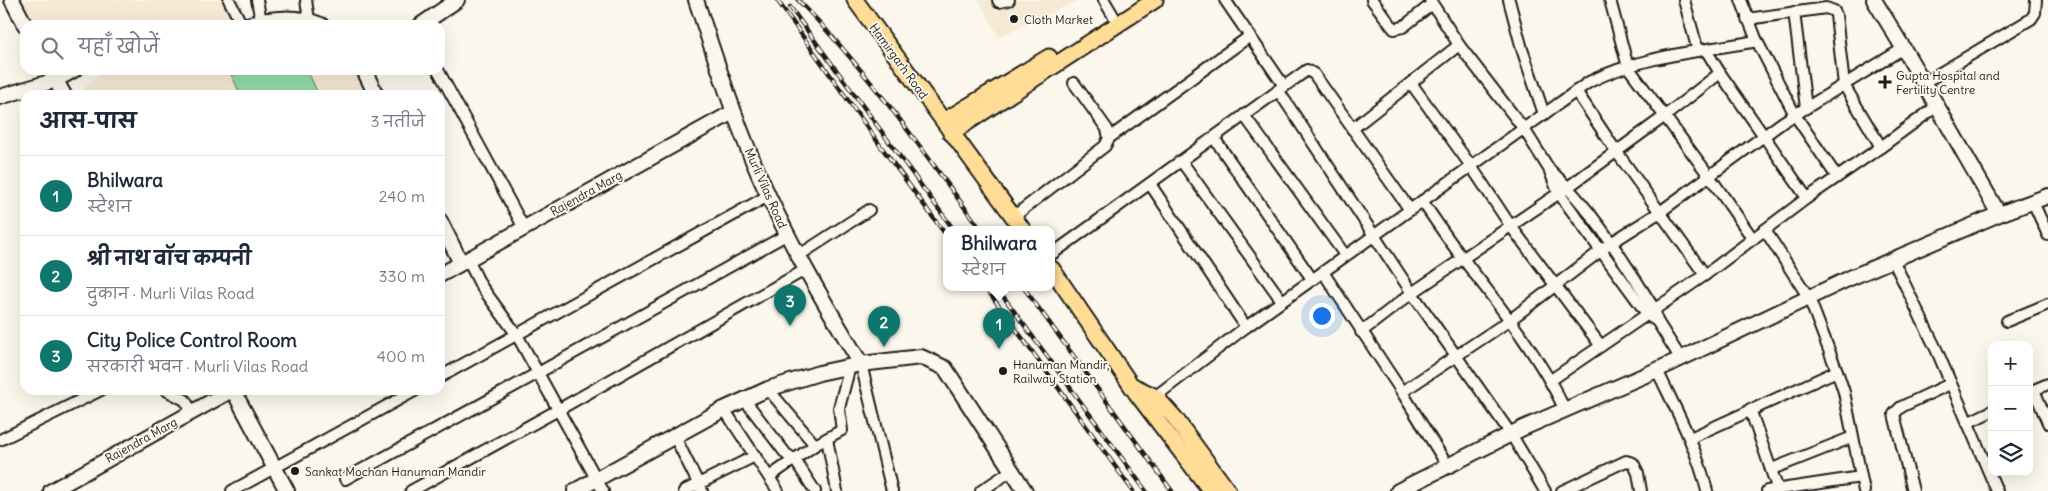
<!DOCTYPE html>
<html lang="hi">
<head>
<meta charset="utf-8">
<style>
	:root { --surface:#fff; --page:#f6f6f7; --text:#1f2937; --muted:#747a83; --line:#e0e1e3; --accent:#0f766e }
	body { margin:0; font-family:Delius,"Playpen Sans Deva",sans-serif; background:var(--page); color:var(--text) }
	.controls { position:absolute; right:15px; bottom:15px; display:grid; overflow:hidden; border-radius:10px; box-shadow:0 5px 20px #0002 }
	.controls button { width:45px; height:45px; display:grid; place-items:center; padding:0; border:0; border-bottom:1px solid var(--line); background:var(--surface); color:var(--text); font:25px sans-serif }
	.you { position:absolute; left:1321px; top:315px; width:18px; height:18px; margin:-12px; border:4px solid #fff; border-radius:50%; background:#1a73e8; box-shadow:0 0 0 8px #1a73e833 }
	.badge { display:grid; place-items:center; width:32px; height:32px; border-radius:50%; background:var(--accent); color:#fff; font-size:16px; font-weight:700 }
	.pin { position:absolute; translate:-50% -41px; filter:drop-shadow(0 1px 2px #0008) }
	.pin::after { content:''; position:absolute; top:26px; width:18px; height:15px; background:inherit; clip-path:polygon(0 0,100% 0,50% 100%) }
	.popup { position:absolute; left:943px; top:226px; width:112px; height:65px; box-sizing:border-box; display:grid; place-content:center; border-radius:10px; background:var(--surface); filter:drop-shadow(0 1px 4px #0005); font-size:16px; white-space:nowrap; color:var(--muted) }
	.popup b { font-size:19px; color:var(--text) }
	.popup::after { content:''; position:absolute; left:50%; top:100%; margin-left:-10px; border:10px solid transparent; border-top-color:var(--surface) }
	.list { margin:0; padding:0; list-style:none }
	h2 { display:flex; justify-content:space-between; align-items:center; height:65px; margin:0; padding:0 20px; font-size:21px }
	h2 small { font-size:16px; font-weight:400; color:var(--muted) }
	.list li { display:grid; grid-template-columns:32px 1fr auto; gap:15px; align-items:center; box-sizing:border-box; height:80px; padding:0 20px; border-top:1px solid var(--line) }
	.list b { display:block; font-size:19px; white-space:nowrap }
	.list p { margin:0; font-size:16px; white-space:nowrap; color:var(--muted) }
	.list em { font-size:16px; font-style:normal; color:var(--muted) }
	.icon { flex:none; width:28px; height:28px; fill:none; stroke:currentColor; stroke-width:2; stroke-linecap:round; stroke-linejoin:round }
	.map { position:relative; flex:none; width:2048px; height:491px; overflow:hidden }
	.search { position:absolute; background:var(--surface); box-shadow:0 5px 20px #0002; left:20px; top:20px; width:425px; height:55px; display:flex; align-items:center; gap:12px; box-sizing:border-box; padding:0 18px; border-radius:15px; color:var(--muted); font-size:19px }
	.panel { position:absolute; background:var(--surface); box-shadow:0 5px 20px #0002; left:20px; top:90px; width:425px; height:305px; border-radius:15px }
	.map>svg:first-child { display:block }
	.built { fill:#f6ead5 }
	.grass { fill:#93dba9; stroke:#587c62 }
	.lines { fill:none; stroke-linecap:round; stroke-linejoin:round }
	.street-casing { stroke:#1c1c1c; stroke-width:14 }
	.secondary-casing { stroke:#1c1c1c; stroke-width:18 }
	.primary-casing { stroke:#1c1c1c; stroke-width:19 }
	.street { stroke:#fbf7ec; stroke-width:10 }
	.secondary { stroke:#fbf7ec; stroke-width:14 }
	.primary { stroke:#ffdd96; stroke-width:15 }
	.rail-casing { stroke:#1c1c1c; stroke-width:4.5 }
	.rail { stroke:#fbf7ec; stroke-width:2.5; stroke-dasharray:8; stroke-linecap:butt }
	.poi-dot { fill:#1c1c1c; stroke:#fbf7ec; stroke-width:2 }
	.labels { text-anchor:middle; dominant-baseline:central; stroke-width:4; stroke-linejoin:round; paint-order:stroke }
	.poi-label { font-size:12px; fill:#1c1c1c; stroke:#fbf7ec; text-anchor:start }
	.street-label { font-size:12px; fill:#1c1c1c; stroke:#fbf7ec }
</style>
</head>
<body>
<div class="map">
<svg width="2048" height="491" viewBox="0 0 2048 491">
	<rect width="100%" height="100%" fill="#fbf7ec"/>
	<filter id="ink" filterUnits="userSpaceOnUse"><feTurbulence type="fractalNoise" baseFrequency=".02" numOctaves="2"/><feDisplacementMap in="SourceGraphic" scale="10" xChannelSelector="R" yChannelSelector="G"/><feConvolveMatrix kernelMatrix="1 2 1 2 8 2 1 2 1" color-interpolation-filters="sRGB"/></filter>
	<g filter="url(#ink)">
		<!-- built -->
		<g class="built">
			<polygon points="22,0 241,0 244,14 192,25 36,25"/>
			<polygon points="979,0 1079,0 999,37"/>
			<polygon points="117,70 360,70 375,95 84,95 83,90 96,76"/>
		</g>
		<!-- grass -->
		<polygon class="grass" points="240,70 307,70 319,95 241,95 231,75"/>
		<g class="lines">
			<!-- street casing -->
			<g class="street-casing">
				<g id="street">
					<polyline points="229,0 242,25"/>
					<polyline points="257,0 261,21"/>
					<polyline points="306,0 309,20"/>
					<polyline points="998,0 999,2 1009,0"/>
					<polyline points="1104,0 1114,17"/>
					<polyline points="1225,0 1284,86"/>
					<polyline points="1372,0 1394,29 1403,27 1432,4"/>
					<polyline points="1430,0 1459,45 1524,129 1549,169 1558,192 1648,315 1657,321"/>
					<polyline points="1509,0 1522,49 1544,114"/>
					<polyline points="1610,0 1628,67 1710,177 1753,239"/>
					<polyline points="1684,0 1698,51"/>
					<polyline points="1741,0 1757,41"/>
					<polyline points="1794,12 1806,108"/>
					<polyline points="1747,19 1826,8 1834,11 1836,15 1844,85 1881,147"/>
					<polyline points="1706,50 1720,73 1807,198"/>
					<polyline points="438,70 524,228"/>
					<polyline points="1925,82 2031,19 2035,13 2036,0"/>
					<polyline points="1411,83 1471,166 1510,225 1601,346"/>
					<polyline points="1278,90 1412,293 1511,434 1545,491"/>
					<polyline points="1576,91 1616,151 1705,275"/>
					<polyline points="1244,115 1345,255"/>
					<polyline points="1352,129 1459,45"/>
					<polyline points="1109,138 1250,36"/>
					<polyline points="1214,138 1312,279"/>
					<polyline points="1182,162 1282,301"/>
					<path d="M 1551,171 C 1594,211 1624,262 1655,310 L 1657,321 L 1681,359"/>
					<polyline points="1150,184 1246,327"/>
					<path d="M 1422,201 C 1436,221 1449,241 1464,260 C 1501,308 1539,355 1565,410"/>
					<polyline points="2033,202 2048,235"/>
					<polyline points="1013,217 1105,146 1109,138 1107,129 1074,83"/>
					<polyline points="1765,230 1809,298 1837,371 1844,392 1864,491"/>
					<polyline points="1052,254 1307,70 1314,74 1410,210"/>
					<polyline points="798,256 869,210"/>
					<polyline points="468,260 481,286 517,335 538,373 788,234"/>
					<polyline points="1893,260 1937,351 1997,491"/>
					<path d="M 1323,272 L 1589,82 C 1640,56 1701,51 1757,41 L 1795,115 L 1837,177"/>
					<polyline points="2007,321 2048,304"/>
					<polyline points="1361,332 1412,293 1568,187 1665,116 1720,73"/>
					<polyline points="861,364 892,491"/>
					<path d="M 1657,370 C 1676,410 1697,448 1707,491"/>
					<polyline points="440,377 768,196"/>
					<polyline points="1551,380 1705,275 1807,198 1881,147 1937,106"/>
					<polyline points="768,389 815,445 769,477"/>
					<polyline points="166,390 185,400 192,412"/>
					<polyline points="2034,390 2048,423"/>
					<polyline points="2029,392 2048,384"/>
					<polyline points="744,399 786,454 795,460 815,491"/>
					<polyline points="1152,399 1246,327 1323,272 1402,392"/>
					<polyline points="724,409 778,491"/>
					<polyline points="1750,409 1778,490"/>
					<polyline points="1967,423 1992,411"/>
					<polyline points="675,437 702,491"/>
					<polyline points="1690,438 1837,371"/>
					<polyline points="827,439 837,491"/>
					<polyline points="0,440 101,390"/>
					<polyline points="815,445 842,430 839,408 850,366"/>
					<polyline points="1447,465 1402,392 1510,320 1611,243 1660,212 1783,122 1904,48"/>
					<polyline points="1772,469 1853,437"/>
					<polyline points="345,479 538,373 603,491"/>
					<polyline points="232,491 416,390"/>
					<polyline points="411,491 558,410 805,270"/>
					<polyline points="684,491 755,456"/>
					<polyline points="981,491 1011,471"/>
					<polyline points="1562,491 1626,461 1633,463 1638,473 1641,491"/>
					<polyline points="1767,491 1861,477"/>
					<polyline points="1913,491 1894,414 1901,407 1950,384"/>
				</g>
			</g>
			<!-- secondary casing -->
			<g class="secondary-casing">
				<g id="secondary">
					<polyline points="12,0 25,25"/>
					<path d="M 696,0 C 718,66 739,134 769,197 C 796,255 828,309 861,364"/>
					<path d="M 1874,0 C 1918,70 1957,142 1999,214"/>
					<path d="M 248,25 C 270,17 300,16 321,25"/>
					<polyline points="421,25 457,0"/>
					<polyline points="50,70 64,95"/>
					<polyline points="364,70 376,95"/>
					<polyline points="0,97 56,80 74,70"/>
					<polyline points="440,221 461,263"/>
					<polyline points="440,275 733,112"/>
					<polyline points="233,390 287,491"/>
					<polyline points="51,491 232,390"/>
					<polyline points="575,491 724,409 768,389 819,373 861,364 921,357 945,368 1025,491"/>
					<polyline points="1398,491 1523,428 1657,370 1850,278 1999,214 2048,196"/>
				</g>
			</g>
			<!-- primary casing -->
			<g class="primary-casing">
				<g id="primary">
					<polyline points="855,0 1023,230"/>
					<polyline points="944,121 1049,57"/>
					<polyline points="951,133 1155,0"/>
					<polyline points="1052,269 1137,394 1211,491"/>
					<polyline points="1131,385 1156,397 1174,417 1228,491"/>
				</g>
			</g>
			<!-- street -->
			<use href="#street" class="street"/>
			<!-- secondary -->
			<use href="#secondary" class="secondary"/>
			<!-- primary -->
			<use href="#primary" class="primary"/>
			<!-- rail casing -->
			<g class="rail-casing">
				<g id="rail">
					<polyline points="777,0 882,148 946,235"/>
					<path d="M 798,0 C 867,70 923,151 981,230"/>
					<polyline points="790,7 954,230"/>
					<polyline points="986,288 1133,491"/>
					<polyline points="997,288 1146,491"/>
					<polyline points="1024,288 1172,491"/>
				</g>
			</g>
			<!-- rail -->
			<use href="#rail" class="rail"/>
		</g>
	</g>
	<!-- markers -->
	<g class="poi-dot">
		<circle cx="1014" cy="19" r="5"/>
		<path d="M1882.5 74.5h5v5h5v5h-5v5h-5v-5h-5v-5h5z"/>
		<circle cx="1003" cy="371" r="5"/>
		<circle cx="295" cy="471" r="5"/>
	</g>
	<g class="labels">
		<!-- poi labels -->
		<g class="poi-label">
			<text x="1024" y="19">Cloth Market</text>
			<text x="1896" y="75">Gupta Hospital and<tspan x="1896" dy="14">Fertility Centre</tspan></text>
			<text x="1013" y="364">Hanuman Mandir,<tspan x="1013" dy="14">Railway Station</tspan></text>
			<text x="305" y="471">Sankat Mochan Hanuman Mandir</text>
		</g>
		<!-- street labels -->
		<g class="street-label">
			<text transform="translate(899 61) rotate(54)">Hamirgarh Road</text>
			<text transform="translate(766 188) rotate(66)">Murli Vilas Road</text>
			<text transform="translate(586 193) rotate(-29)">Rajendra Marg</text>
			<text transform="translate(141 440) rotate(-29)">Rajendra Marg</text>
		</g>
	</g>
</svg>
<div class="controls">
<button>+</button>
<button>−</button>
<button><svg class="icon" aria-label="layers" viewBox="0 0 24 24"><path d="M12 4l9 5-9 5-9-5zM3 14l9 5 9-5"/></svg></button>
</div>
<div class="you"></div>
<div class="pin badge" style="left:999px;top:349px">1</div>
<div class="popup"><b>Bhilwara</b>स्टेशन</div>
<div class="pin badge" style="left:884px;top:347px">2</div>
<div class="pin badge" style="left:790px;top:326px">3</div>
<div class="search"><svg class="icon" aria-label="search" viewBox="0 0 24 24"><circle cx="10" cy="10" r="6"/><path d="M15 15l6 6"/></svg>यहाँ खोजें</div>
<section class="panel">
<h2>आस-पास<small>3 नतीजे</small></h2>
<ul class="list">
<li><span class="badge">1</span><div><b>Bhilwara</b><p>स्टेशन</p></div><em>240 m</em></li>
<li><span class="badge">2</span><div><b>श्री नाथ वॉच कम्पनी</b><p>दुकान · Murli Vilas Road</p></div><em>330 m</em></li>
<li><span class="badge">3</span><div><b>City Police Control Room</b><p>सरकारी भवन · Murli Vilas Road</p></div><em>400 m</em></li>
</ul>
</section>
</div>
</body>
</html>
